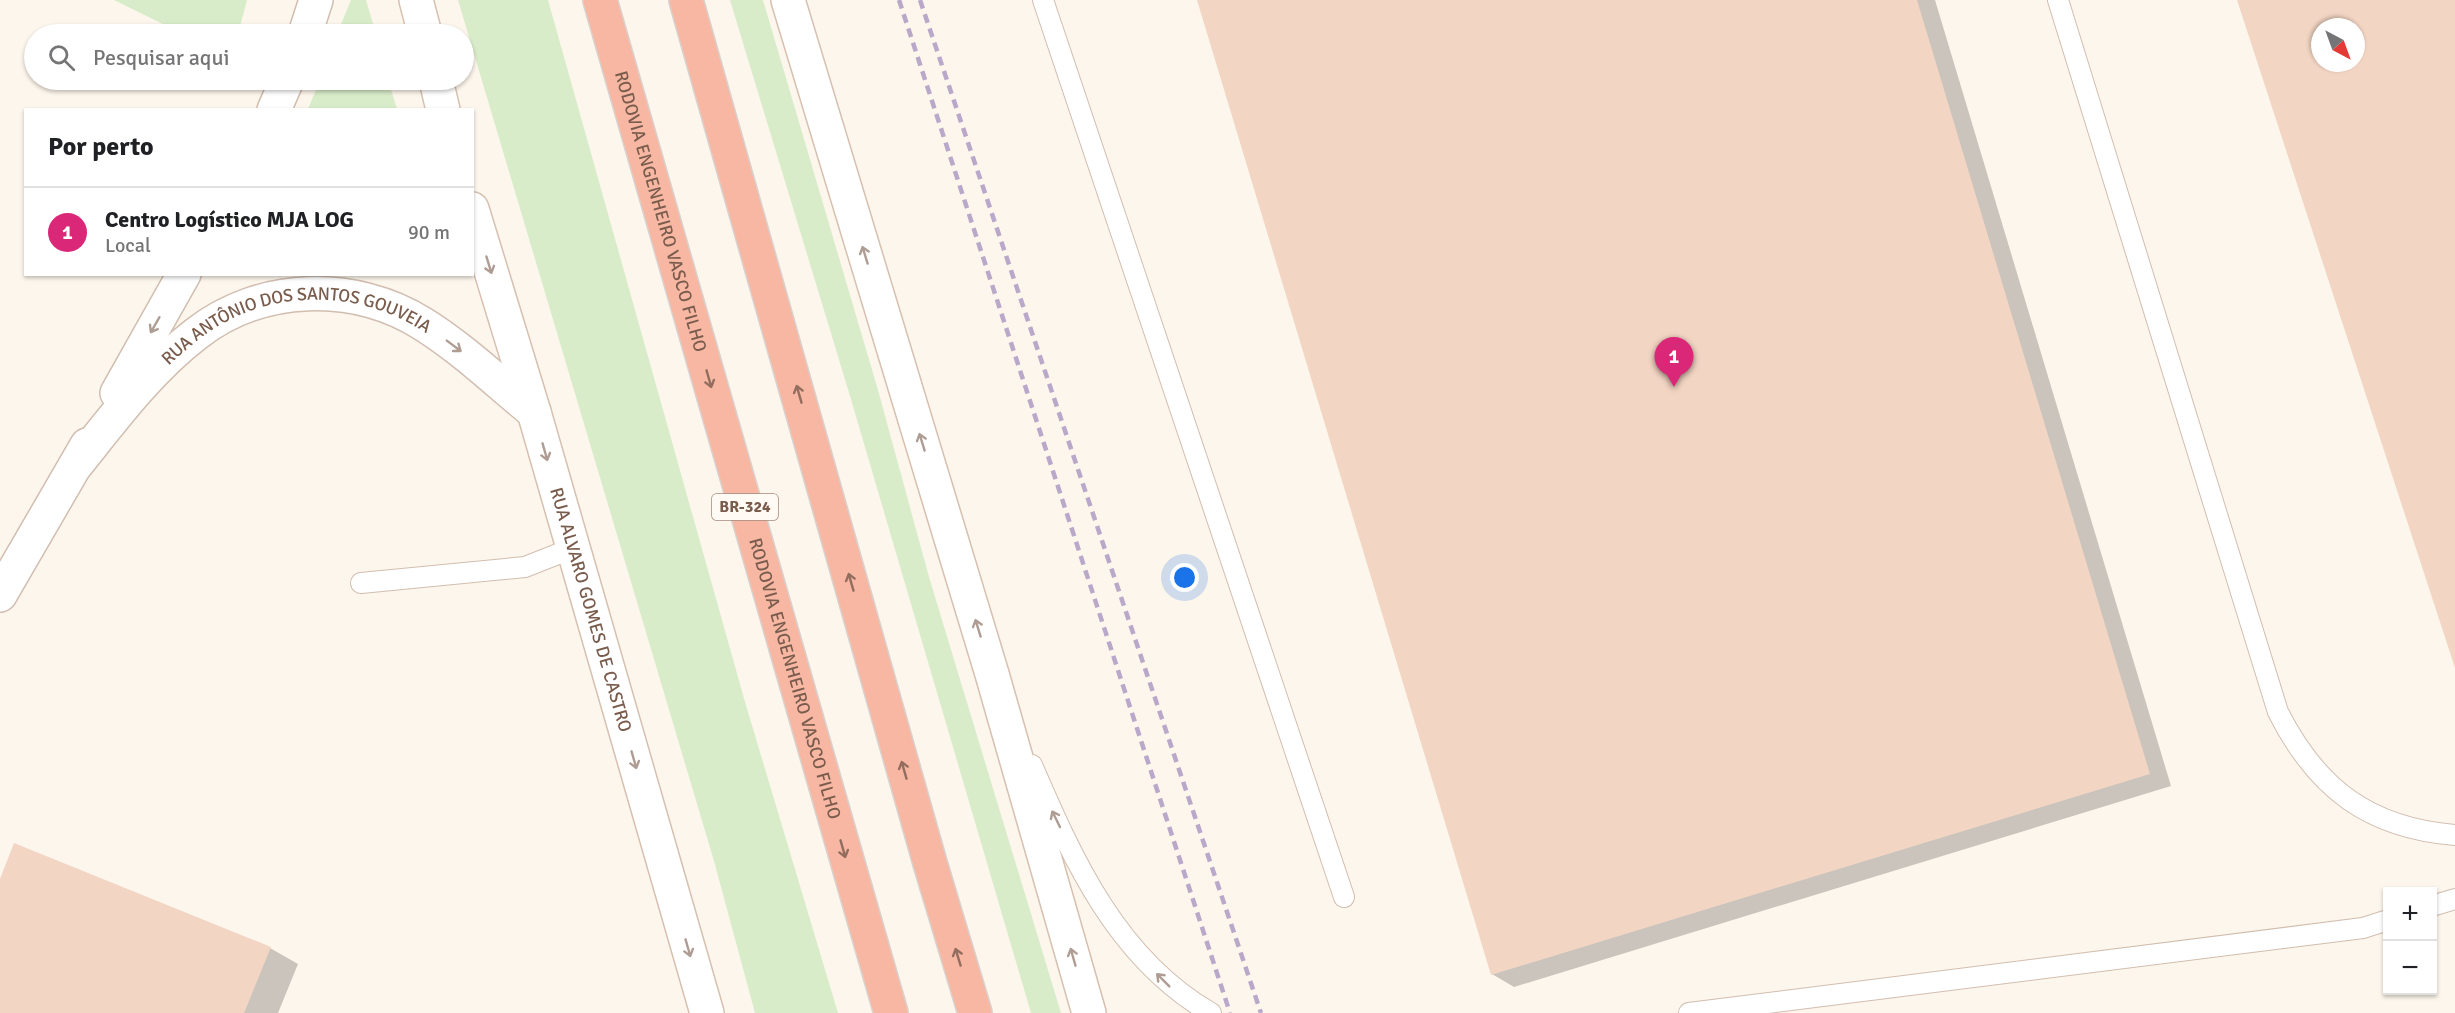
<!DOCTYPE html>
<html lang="pt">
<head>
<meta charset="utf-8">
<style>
	:root { --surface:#fff; --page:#f2f2f2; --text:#202124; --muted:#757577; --line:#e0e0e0; --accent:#db2777 }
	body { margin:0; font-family:Signika,sans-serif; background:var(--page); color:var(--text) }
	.controls { position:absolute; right:18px; bottom:18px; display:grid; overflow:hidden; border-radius:0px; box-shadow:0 2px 4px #0004 }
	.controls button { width:54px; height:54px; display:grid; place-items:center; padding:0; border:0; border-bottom:2px solid var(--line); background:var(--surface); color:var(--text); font:30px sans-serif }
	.compass { position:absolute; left:2311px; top:18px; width:54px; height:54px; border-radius:50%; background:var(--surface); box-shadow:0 2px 4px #0004; rotate:139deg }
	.you { position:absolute; left:1185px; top:578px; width:21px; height:21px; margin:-15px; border:4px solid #fff; border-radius:50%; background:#1a73e8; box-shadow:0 0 0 9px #1a73e833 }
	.badge { display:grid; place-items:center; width:39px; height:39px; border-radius:50%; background:var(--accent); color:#fff; font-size:20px; font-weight:700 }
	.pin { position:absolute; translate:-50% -50px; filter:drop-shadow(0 2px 3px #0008) }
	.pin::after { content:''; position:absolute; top:32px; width:21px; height:18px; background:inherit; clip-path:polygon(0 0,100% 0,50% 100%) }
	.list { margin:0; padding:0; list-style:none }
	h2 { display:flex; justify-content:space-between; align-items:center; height:78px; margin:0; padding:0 24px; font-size:26px }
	h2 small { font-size:20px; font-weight:400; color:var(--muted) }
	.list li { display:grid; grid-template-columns:39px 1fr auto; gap:18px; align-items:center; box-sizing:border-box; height:90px; padding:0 24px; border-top:2px solid var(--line) }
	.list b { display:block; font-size:22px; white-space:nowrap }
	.list p { margin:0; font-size:20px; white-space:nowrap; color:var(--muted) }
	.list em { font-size:20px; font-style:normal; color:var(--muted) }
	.icon { flex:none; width:33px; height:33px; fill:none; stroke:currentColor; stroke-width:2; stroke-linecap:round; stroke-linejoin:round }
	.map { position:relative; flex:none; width:2455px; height:1013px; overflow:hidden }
	.search { position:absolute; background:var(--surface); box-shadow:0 2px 4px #0004; left:24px; top:24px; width:450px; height:66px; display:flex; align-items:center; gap:15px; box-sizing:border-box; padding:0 21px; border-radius:33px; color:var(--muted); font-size:22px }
	.panel { position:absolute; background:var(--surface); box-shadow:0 2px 4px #0004; left:24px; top:108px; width:450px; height:168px; border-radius:0px }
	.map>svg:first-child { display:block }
	.green { fill:#d8ecc9 }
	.shadow { fill:#0003 }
	.building { fill:#f3d5c3; fill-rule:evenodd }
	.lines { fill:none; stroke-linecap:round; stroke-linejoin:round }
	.service-casing { stroke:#d1beb0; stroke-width:22 }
	.tertiary-casing { stroke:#d1beb0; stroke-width:36 }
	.secondary-casing { stroke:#d6c0b0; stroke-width:36 }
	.motorway-casing { stroke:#dad1cd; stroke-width:36 }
	.service { stroke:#fff; stroke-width:20 }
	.tertiary { stroke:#fff; stroke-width:33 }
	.secondary { stroke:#fff; stroke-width:33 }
	.motorway { stroke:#f7b7a3; stroke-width:33 }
	.rail { stroke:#b9a8c9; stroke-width:4.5; stroke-dasharray:9 6; stroke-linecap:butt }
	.oneway { stroke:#af9d94 }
	.oneway2 { stroke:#936e5e }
	.labels { text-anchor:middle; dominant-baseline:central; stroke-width:6; stroke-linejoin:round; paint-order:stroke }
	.shield { fill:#fffaf3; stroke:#a28b7f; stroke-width:1.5 }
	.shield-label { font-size:16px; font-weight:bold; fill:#7a5c4d }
	.street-label { font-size:18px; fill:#7a5c4d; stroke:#fffaf3 }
</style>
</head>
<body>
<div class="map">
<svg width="2455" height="1013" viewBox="0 0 2455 1013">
	<rect width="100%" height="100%" fill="#fdf6ec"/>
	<!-- green -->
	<g class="green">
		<polygon points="114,0 247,0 238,34 183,34"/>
		<polygon points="351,0 366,0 376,34 337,34"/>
		<polygon points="458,0 548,0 745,702 838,1013 755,1013 714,861"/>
		<polygon points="730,0 763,0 878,390 929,577 1061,1013 1031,1013 850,396"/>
		<polygon points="320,80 388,80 397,109 308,109"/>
	</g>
	<!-- shadow -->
	<g class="shadow">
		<polygon points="1199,0 1935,0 2171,786 1514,987 1492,974"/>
		<polygon points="0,883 270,948 298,964 278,1013 0,1013"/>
	</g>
	<!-- building -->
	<g class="building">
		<polygon points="1197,0 1917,0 2150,774 1491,975"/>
		<path d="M 2237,0 L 2455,0 L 2455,668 ZM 2320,27 L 2356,27 L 2356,63 L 2320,63 Z"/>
		<polygon points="14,843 271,947 244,1013 0,1013 0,879"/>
	</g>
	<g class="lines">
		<!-- service casing -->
		<g class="service-casing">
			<g id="service">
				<polyline points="1043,0 1344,897"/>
				<path d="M 2058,0 L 2278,712 C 2317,789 2369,828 2455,835"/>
				<polyline points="361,583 525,567 573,548"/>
				<path d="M 1032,765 C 1073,860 1117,959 1211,1013"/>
				<polyline points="2432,906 2455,899"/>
				<polyline points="1689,1013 2363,928 2388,920"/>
			</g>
		</g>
		<!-- tertiary casing -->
		<g class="tertiary-casing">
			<g id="tertiary">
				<polyline points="305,34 316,0"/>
				<polyline points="274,110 287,80"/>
				<polyline points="117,393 184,274"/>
				<path id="s1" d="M 76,465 C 113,419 149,370 196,334 C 261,283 354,281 423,324 C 463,349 498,383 534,412"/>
				<polyline points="0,595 87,445"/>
			</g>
		</g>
		<!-- secondary casing -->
		<g class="secondary-casing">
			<g id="secondary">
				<polyline points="416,0 425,34"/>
				<polyline points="788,0 992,674 1089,1013"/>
				<polyline points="436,80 443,110"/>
				<path id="s2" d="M 472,209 L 534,412 L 707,1013"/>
			</g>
		</g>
		<!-- motorway casing -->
		<g class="motorway-casing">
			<g id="motorway">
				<path id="s3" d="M 600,0 L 891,1013"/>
				<polyline points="686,0 930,863 975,1013"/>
			</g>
		</g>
		<!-- service -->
		<use href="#service" class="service"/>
		<!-- tertiary -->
		<use href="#tertiary" class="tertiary"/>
		<!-- secondary -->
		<use href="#secondary" class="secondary"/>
		<!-- motorway -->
		<use href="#motorway" class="motorway"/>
		<!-- rail -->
		<g class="rail">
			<polyline points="899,0 1230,1013"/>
			<polyline points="920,0 1261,1013"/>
		</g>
	</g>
	<!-- one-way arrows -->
	<defs><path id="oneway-shaft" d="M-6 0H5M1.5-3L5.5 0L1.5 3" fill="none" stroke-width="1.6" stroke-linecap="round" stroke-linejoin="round" transform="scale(1.5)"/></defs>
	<g class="oneway">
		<use href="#oneway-shaft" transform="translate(865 255) rotate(-107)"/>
		<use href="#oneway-shaft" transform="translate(489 265) rotate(73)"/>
		<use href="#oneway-shaft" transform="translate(155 325) rotate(120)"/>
		<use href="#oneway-shaft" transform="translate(454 346) rotate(37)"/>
		<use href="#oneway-shaft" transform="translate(922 442) rotate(-107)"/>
		<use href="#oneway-shaft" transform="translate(545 452) rotate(74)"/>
		<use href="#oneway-shaft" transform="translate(978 628) rotate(-107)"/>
		<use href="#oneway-shaft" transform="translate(634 760) rotate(74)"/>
		<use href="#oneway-shaft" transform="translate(1056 819) rotate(-116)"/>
		<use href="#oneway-shaft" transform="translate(688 948) rotate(74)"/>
		<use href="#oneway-shaft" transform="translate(1073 957) rotate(-106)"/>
		<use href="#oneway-shaft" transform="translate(1163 980) rotate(-135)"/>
	</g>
	<g class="oneway2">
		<use href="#oneway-shaft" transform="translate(709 379) rotate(74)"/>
		<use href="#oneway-shaft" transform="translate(799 394) rotate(-106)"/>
		<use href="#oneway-shaft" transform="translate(851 582) rotate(-106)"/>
		<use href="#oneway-shaft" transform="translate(904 770) rotate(-106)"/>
		<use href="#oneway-shaft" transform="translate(843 849) rotate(74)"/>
		<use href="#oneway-shaft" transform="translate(958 957) rotate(-107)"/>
	</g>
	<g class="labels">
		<!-- shield labels -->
		<rect class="shield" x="712" y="494" width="66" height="26" rx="4.5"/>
		<g class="shield-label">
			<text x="745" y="507">BR-324</text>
		</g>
		<!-- street labels -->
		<g class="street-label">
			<text stroke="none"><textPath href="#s3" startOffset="220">RODOVIA ENGENHEIRO VASCO FILHO</textPath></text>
			<text stroke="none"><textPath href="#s1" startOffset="282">RUA ANTÔNIO DOS SANTOS GOUVEIA</textPath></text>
			<text stroke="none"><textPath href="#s2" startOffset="418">RUA ALVARO GOMES DE CASTRO</textPath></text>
			<text stroke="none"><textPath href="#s3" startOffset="706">RODOVIA ENGENHEIRO VASCO FILHO</textPath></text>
		</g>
	</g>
</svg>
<div class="controls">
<button>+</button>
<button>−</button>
</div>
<svg class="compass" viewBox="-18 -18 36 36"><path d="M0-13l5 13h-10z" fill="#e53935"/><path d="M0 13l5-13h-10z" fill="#757577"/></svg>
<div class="you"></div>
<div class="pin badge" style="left:1674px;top:387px">1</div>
<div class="search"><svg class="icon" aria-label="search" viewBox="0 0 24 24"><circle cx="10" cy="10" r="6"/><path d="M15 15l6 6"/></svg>Pesquisar aqui</div>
<section class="panel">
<h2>Por perto<small></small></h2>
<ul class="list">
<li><span class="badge">1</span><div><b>Centro Logístico MJA LOG</b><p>Local</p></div><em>90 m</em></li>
</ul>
</section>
</div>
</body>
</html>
